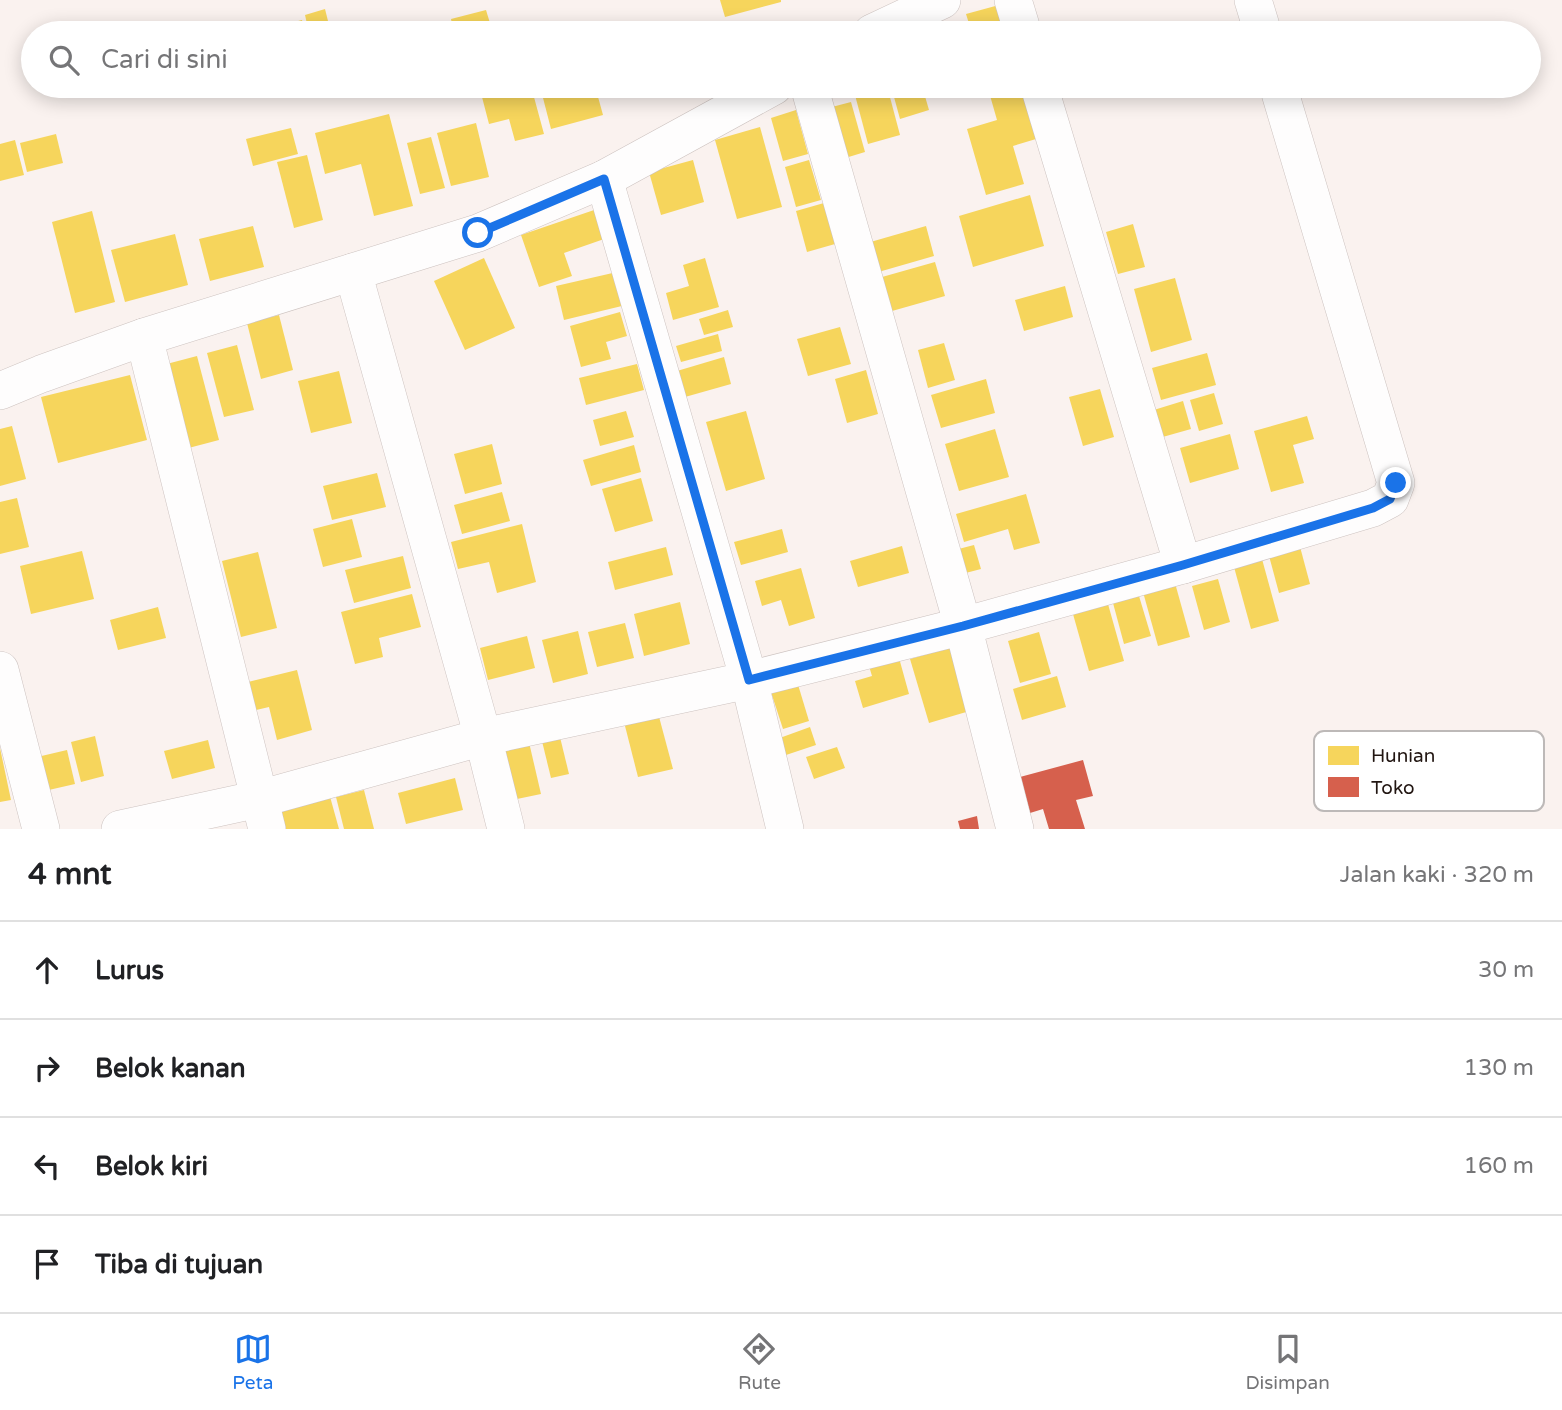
<!DOCTYPE html>
<html lang="id">
<head>
<meta charset="utf-8">
<style>
	:root { --surface:#fff; --page:#f6f6f6; --text:#202124; --muted:#757577; --line:#e0e0e0; --accent:#1a73e8 }
	body { margin:0; font-family:"Varela Round",sans-serif; background:var(--page); color:var(--text) }
	.stop { position:absolute; width:21px; height:21px; margin:-16px; border:5px solid #1a73e8; border-radius:50%; background:#fff }
	.stop.end { background:#1a73e8; border-color:#fff; box-shadow:0 2px 7px #0008 }
	.list { margin:0; padding:0; list-style:none }
	h2 { display:flex; justify-content:space-between; align-items:center; height:91px; margin:0; padding:0 28px; font-size:30px }
	h2 small { font-size:23px; font-weight:400; color:var(--muted) }
	.list li { display:grid; grid-template-columns:46px 1fr auto; gap:21px; align-items:center; box-sizing:border-box; height:98px; padding:0 28px; border-top:2px solid var(--line) }
	.list b { display:block; font-size:26px; white-space:nowrap }
	.list em { font-size:23px; font-style:normal; color:var(--muted) }
	.icon { flex:none; width:38px; height:38px; fill:none; stroke:currentColor; stroke-width:2; stroke-linecap:round; stroke-linejoin:round }
	.map { position:relative; flex:none; width:1562px; height:829px; overflow:hidden }
	.search { position:absolute; background:var(--surface); box-shadow:0 4px 18px #0003; left:21px; right:21px; top:21px; height:77px; display:flex; align-items:center; gap:18px; box-sizing:border-box; padding:0 24px; border-radius:38px; color:var(--muted); font-size:26px }
	.sheet { height:483px; background:var(--surface) }
	nav { display:flex; justify-content:space-around; align-items:center; box-sizing:border-box; height:98px; border-top:2px solid var(--line); background:var(--surface); font-size:19px; color:var(--muted) }
	nav a { display:grid; justify-items:center; gap:4px }
	nav .on { color:var(--accent) }
	.map>svg:first-child { display:block }
	.homes { fill:#f6d55c }
	.shops { fill:#d6604d }
	.lines { fill:none; stroke-linecap:round; stroke-linejoin:round }
	.minor-casing { stroke:#cdc3c0; stroke-width:38 }
	.minor { stroke:#fefdfd; stroke-width:37 }
	.route { stroke:#1a73e8; stroke-width:9 }
	.key { fill:#fff; stroke:#bdb9b8; stroke-width:2 }
	.key-label { font-size:19px; fill:#221612 }
</style>
</head>
<body>
<div class="map">
<svg width="1562" height="829" viewBox="0 0 1562 829">
	<rect width="100%" height="100%" fill="#faf2ef"/>
	<!-- homes -->
	<g class="homes">
		<polygon points="720,0 781,0 781,2 725,17"/>
		<polygon points="999,5 1008,33 972,33 966,14"/>
		<polygon points="325,9 331,33 309,33 305,15"/>
		<polygon points="486,10 493,33 454,33 451,19"/>
		<polygon points="302,20 305,33 285,33 283,25"/>
		<polygon points="685,21 688,33 650,33 649,30"/>
		<polygon points="81,22 84,33 49,33 48,31"/>
		<polygon points="641,23 644,33 611,33 611,31"/>
		<polygon points="527,86 531,86 544,134 515,141 509,119 489,124 482,97"/>
		<polygon points="577,86 595,86 603,115 551,129 542,94"/>
		<polygon points="887,86 900,135 868,144 855,95"/>
		<polygon points="891,86 922,86 929,110 900,119"/>
		<polygon points="1010,86 1021,86 1036,139 1013,146 1024,184 986,195 967,129 997,120 989,92"/>
		<polygon points="851,102 865,152 842,159 828,108"/>
		<polygon points="796,110 808,154 783,161 771,118"/>
		<polygon points="389,114 413,206 374,216 361,164 325,174 315,133"/>
		<polygon points="476,123 489,177 451,186 437,133"/>
		<polygon points="760,127 782,207 737,219 715,140"/>
		<polygon points="291,128 298,154 253,166 246,139"/>
		<polygon points="56,134 63,163 27,172 20,143"/>
		<polygon points="431,137 445,188 420,194 407,143"/>
		<polygon points="15,140 24,175 0,181 0,144"/>
		<polygon points="307,155 323,220 294,228 277,162"/>
		<polygon points="693,160 704,202 661,215 649,172"/>
		<polygon points="809,160 821,200 796,207 785,167"/>
		<polygon points="1030,195 1044,246 973,267 959,216"/>
		<polygon points="824,203 835,244 807,252 796,211"/>
		<polygon points="597,209 607,238 564,253 572,276 539,287 521,235"/>
		<polygon points="92,211 115,302 75,313 52,222"/>
		<polygon points="1133,224 1145,267 1118,274 1106,232"/>
		<polygon points="253,226 264,267 210,281 199,239"/>
		<polygon points="926,226 934,256 875,273 867,243"/>
		<polygon points="175,234 188,285 125,302 111,250"/>
		<polygon points="484,258 515,328 465,350 434,281"/>
		<polygon points="705,258 719,307 673,320 666,293 689,286 683,265"/>
		<polygon points="935,262 945,296 885,313 875,279"/>
		<polygon points="617,272 626,305 564,320 556,286"/>
		<polygon points="1175,278 1192,340 1151,352 1134,289"/>
		<polygon points="1065,286 1073,317 1024,331 1015,300"/>
		<polygon points="728,310 733,327 704,335 699,319"/>
		<polygon points="620,312 627,336 606,342 611,359 581,367 570,326"/>
		<polygon points="279,315 293,370 261,379 247,323"/>
		<polygon points="840,327 851,364 808,376 797,339"/>
		<polygon points="718,334 722,351 681,362 676,346"/>
		<polygon points="944,343 955,380 928,388 918,350"/>
		<polygon points="237,345 254,410 224,417 207,353"/>
		<polygon points="1207,353 1216,385 1161,400 1152,368"/>
		<polygon points="197,356 219,440 181,450 159,366"/>
		<polygon points="724,357 731,384 685,397 677,371"/>
		<polygon points="637,364 644,390 586,405 579,378"/>
		<polygon points="866,370 878,414 847,423 835,379"/>
		<polygon points="339,371 352,423 311,433 298,381"/>
		<polygon points="130,375 147,440 58,463 41,397"/>
		<polygon points="986,379 995,413 941,428 931,395"/>
		<polygon points="1100,389 1114,437 1083,446 1069,397"/>
		<polygon points="1214,393 1223,424 1199,431 1190,400"/>
		<polygon points="1183,401 1191,429 1152,440 1144,413"/>
		<polygon points="626,411 634,437 600,446 593,420"/>
		<polygon points="746,411 765,479 726,491 706,422"/>
		<polygon points="1307,416 1314,439 1293,445 1304,483 1271,492 1254,431"/>
		<polygon points="12,426 26,479 0,486 0,429"/>
		<polygon points="995,429 1009,477 959,491 945,444"/>
		<polygon points="1230,434 1239,469 1190,483 1180,448"/>
		<polygon points="492,444 502,484 465,494 454,454"/>
		<polygon points="634,445 641,472 591,486 583,460"/>
		<polygon points="377,473 386,507 332,520 323,486"/>
		<polygon points="641,478 653,521 615,532 602,489"/>
		<polygon points="502,492 510,521 462,534 454,505"/>
		<polygon points="1026,494 1040,543 1014,550 1008,529 964,542 956,514"/>
		<polygon points="17,498 29,547 0,554 0,502"/>
		<polygon points="352,519 362,557 323,567 313,529"/>
		<polygon points="522,524 536,582 497,593 489,562 458,569 451,542"/>
		<polygon points="782,529 788,552 741,565 734,542"/>
		<polygon points="1299,543 1310,584 1279,593 1268,552"/>
		<polygon points="974,545 981,569 954,576 947,552"/>
		<polygon points="902,546 909,573 858,587 850,561"/>
		<polygon points="666,547 673,575 615,590 608,562"/>
		<polygon points="82,551 94,599 31,614 20,566"/>
		<polygon points="258,552 277,628 241,637 222,561"/>
		<polygon points="403,556 411,588 354,603 345,570"/>
		<polygon points="1262,559 1279,621 1251,629 1234,567"/>
		<polygon points="801,568 815,618 789,626 781,600 762,606 755,581"/>
		<polygon points="1218,579 1230,622 1204,630 1192,586"/>
		<polygon points="1175,583 1190,637 1158,646 1143,592"/>
		<polygon points="412,594 421,627 379,638 383,657 355,664 341,612"/>
		<polygon points="1139,596 1151,636 1124,644 1113,603"/>
		<polygon points="680,602 690,644 644,656 634,614"/>
		<polygon points="1108,604 1124,661 1089,671 1073,614"/>
		<polygon points="158,607 166,638 118,650 110,620"/>
		<polygon points="625,623 634,658 597,667 588,632"/>
		<polygon points="578,631 588,674 553,683 542,640"/>
		<polygon points="1039,632 1051,674 1020,683 1008,641"/>
		<polygon points="527,636 535,668 488,680 480,648"/>
		<polygon points="955,646 973,710 929,723 910,659"/>
		<polygon points="896,647 909,694 863,708 855,681 872,676 866,656"/>
		<polygon points="297,670 312,730 277,740 269,707 247,712 240,684"/>
		<polygon points="1057,676 1066,707 1022,720 1013,689"/>
		<polygon points="796,678 809,721 783,729 769,686"/>
		<polygon points="658,713 673,769 638,777 624,722"/>
		<polygon points="810,727 816,745 783,756 777,739"/>
		<polygon points="559,733 569,774 551,778 541,737"/>
		<polygon points="95,736 104,776 81,782 71,742"/>
		<polygon points="528,738 541,794 517,799 504,745"/>
		<polygon points="208,740 215,768 172,779 164,751"/>
		<polygon points="837,747 845,768 814,779 806,757"/>
		<polygon points="0,748 11,800 0,802"/>
		<polygon points="67,750 75,784 40,792 33,758"/>
		<polygon points="455,778 463,810 406,824 398,793"/>
		<polygon points="364,790 374,829 344,829 336,797"/>
		<polygon points="329,793 339,829 286,829 280,805"/>
	</g>
	<!-- shops -->
	<g class="shops">
		<polygon points="1083,760 1093,796 1076,800 1085,829 1049,829 1043,809 1030,813 1020,777"/>
		<polygon points="977,816 979,829 960,829 958,821"/>
	</g>
	<g class="lines">
		<!-- minor casing -->
		<g class="minor-casing">
			<g id="minor">
				<polyline points="1013,0 1023,33"/>
				<polyline points="1253,0 1263,33"/>
				<polyline points="872,33 942,0"/>
				<polyline points="809,86 963,626 1015,829"/>
				<polyline points="1039,86 1183,565"/>
				<polyline points="604,179 749,680 785,829"/>
				<polyline points="353,272 483,737 506,829"/>
				<polyline points="144,337 267,829"/>
				<polyline points="0,391 41,374 144,337 478,233 604,179 774,86"/>
				<polyline points="0,670 41,829"/>
				<polyline points="120,829 259,799 483,737 749,680 963,626 1183,565 1373,508 1390,499 1396,483 1278,86"/>
			</g>
		</g>
		<!-- minor -->
		<use href="#minor" class="minor"/>
	</g>
	<g class="lines">
		<!-- route -->
		<polyline class="route" points="478,233 604,179 749,680 963,626 1183,565 1373,508 1390,499 1396,483"/>
	</g>
	<!-- legend -->
	<rect x="1314" y="731" width="230" height="80" rx="10" class="key"/>
	<rect x="1328" y="746" width="31" height="19" fill="#f6d55c"/>
	<rect x="1328" y="777" width="31" height="20" fill="#d6604d"/>
	<g class="key-label">
		<text x="1371" y="762">Hunian</text>
		<text x="1371" y="794">Toko</text>
	</g>
</svg>
<div class="stop" style="left:478px;top:233px"></div>
<div class="stop end" style="left:1396px;top:483px"></div>
<div class="search"><svg class="icon" aria-label="search" viewBox="0 0 24 24"><circle cx="10" cy="10" r="6"/><path d="M15 15l6 6"/></svg>Cari di sini</div>
</div>
<section class="sheet">
<h2>4 mnt<small>Jalan kaki · 320 m</small></h2>
<ul class="list">
<li><svg class="icon" aria-label="ahead" viewBox="0 0 24 24"><path d="M12 20V5M6 11l6-6 6 6"/></svg><div><b>Lurus</b></div><em>30 m</em></li>
<li><svg class="icon" aria-label="right" viewBox="0 0 24 24"><path d="M7 20v-9h11M14 6l5 5-5 5"/></svg><div><b>Belok kanan</b></div><em>130 m</em></li>
<li><svg class="icon" aria-label="left" viewBox="0 0 24 24"><path d="M17 20v-9H6M10 6l-5 5 5 5"/></svg><div><b>Belok kiri</b></div><em>160 m</em></li>
<li><svg class="icon" aria-label="arrive" viewBox="0 0 24 24"><path d="M6 21V4h12l-3 4 3 4H6"/></svg><div><b>Tiba di tujuan</b></div></li>
</ul>
</section>
<nav>
<a class="on"><svg class="icon" aria-label="map" viewBox="0 0 24 24"><path d="M3 6l6-2 6 2 6-2v14l-6 2-6-2-6 2zM9 4v14M15 6v14"/></svg>Peta</a>
<a><svg class="icon" aria-label="directions" viewBox="0 0 24 24"><path d="M12 3l9 9-9 9-9-9zM9 14v-3h6M13 9l2 2-2 2"/></svg>Rute</a>
<a><svg class="icon" aria-label="saved" viewBox="0 0 24 24"><path d="M7 4h10v16l-5-4-5 4z"/></svg>Disimpan</a>
</nav>
</body>
</html>
